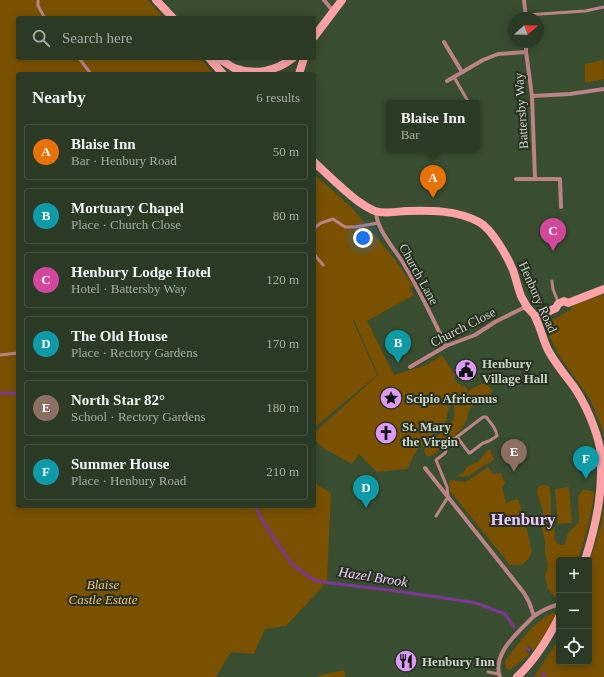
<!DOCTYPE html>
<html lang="en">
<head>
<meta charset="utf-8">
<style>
	:root { --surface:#2b3a24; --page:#374531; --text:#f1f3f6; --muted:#a6ada6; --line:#475441; --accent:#e69b98 }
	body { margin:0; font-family:Georgia,serif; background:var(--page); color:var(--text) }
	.controls { position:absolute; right:12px; bottom:12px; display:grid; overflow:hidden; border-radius:4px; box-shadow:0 2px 10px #0003 }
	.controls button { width:36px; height:36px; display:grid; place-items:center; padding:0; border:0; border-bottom:1px solid var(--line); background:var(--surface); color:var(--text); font:20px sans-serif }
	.compass { position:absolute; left:508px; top:12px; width:36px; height:36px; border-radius:50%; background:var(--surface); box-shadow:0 2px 10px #0003; rotate:70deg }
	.you { position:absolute; left:363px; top:238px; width:14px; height:14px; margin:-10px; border:3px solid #fff; border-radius:50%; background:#1a73e8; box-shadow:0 0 0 6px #1a73e833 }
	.badge { display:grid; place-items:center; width:26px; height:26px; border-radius:50%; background:var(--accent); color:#fff; font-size:13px; font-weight:700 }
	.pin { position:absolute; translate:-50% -33px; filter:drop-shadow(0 1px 2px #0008) }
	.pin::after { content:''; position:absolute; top:21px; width:14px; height:12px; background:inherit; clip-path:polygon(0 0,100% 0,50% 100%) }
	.popup { position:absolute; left:386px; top:100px; width:94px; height:52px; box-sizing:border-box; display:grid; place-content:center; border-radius:4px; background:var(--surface); filter:drop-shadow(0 1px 3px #0005); font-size:13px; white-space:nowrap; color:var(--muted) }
	.popup b { font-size:15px; color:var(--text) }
	.popup::after { content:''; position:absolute; left:50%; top:100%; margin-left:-8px; border:8px solid transparent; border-top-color:var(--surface) }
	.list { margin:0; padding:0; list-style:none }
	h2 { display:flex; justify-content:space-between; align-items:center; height:52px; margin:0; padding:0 16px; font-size:17px }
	h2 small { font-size:13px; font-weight:400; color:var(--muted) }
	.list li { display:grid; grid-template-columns:26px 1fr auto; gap:12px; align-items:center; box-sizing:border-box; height:56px; margin:0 8px 8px; padding:0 8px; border:1px solid var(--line); border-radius:4px }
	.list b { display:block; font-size:15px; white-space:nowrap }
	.list p { margin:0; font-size:13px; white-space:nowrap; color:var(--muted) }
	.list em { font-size:13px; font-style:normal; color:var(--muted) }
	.icon { flex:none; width:22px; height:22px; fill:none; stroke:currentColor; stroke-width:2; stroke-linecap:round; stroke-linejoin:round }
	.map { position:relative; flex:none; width:604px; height:677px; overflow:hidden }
	.search { position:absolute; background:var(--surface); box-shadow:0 2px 10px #0003; left:16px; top:16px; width:300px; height:44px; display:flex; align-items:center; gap:10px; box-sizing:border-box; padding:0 14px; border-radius:4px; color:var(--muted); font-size:15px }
	.panel { position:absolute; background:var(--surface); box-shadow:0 2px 10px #0003; left:16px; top:72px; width:300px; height:436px; border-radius:4px }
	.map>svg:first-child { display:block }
	.green { fill:#795101 }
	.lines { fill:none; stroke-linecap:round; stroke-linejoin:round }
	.stream { stroke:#7c3894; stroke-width:3 }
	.service { stroke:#bb8385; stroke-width:3 }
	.minor { stroke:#bb8385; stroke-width:4 }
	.secondary { stroke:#fca3a8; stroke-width:8 }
	.labels { text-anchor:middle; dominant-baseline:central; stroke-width:4; stroke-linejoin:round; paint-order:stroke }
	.street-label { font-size:13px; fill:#cad6c5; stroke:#273022 }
	.poi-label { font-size:13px; font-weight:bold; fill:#cad6c5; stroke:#273022; text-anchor:start }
	.park-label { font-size:13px; font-style:italic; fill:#f5c275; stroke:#273022 }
	.water-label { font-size:14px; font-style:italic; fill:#f1cffe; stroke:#273022 }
	.district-label { font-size:17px; font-weight:bold; fill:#ecc7fa; stroke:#273022 }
</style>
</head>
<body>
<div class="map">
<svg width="604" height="677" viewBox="0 0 604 677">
	<rect width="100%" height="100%" fill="#394d30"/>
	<!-- green -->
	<g class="green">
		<polygon points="0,0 148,0 164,18 18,18 18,58 200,58 214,74 18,74 18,506 314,506 314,483 331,493 327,582 286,626 265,629 254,654 231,652 216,677 0,677"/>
		<polygon points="603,60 604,79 585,83 585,64"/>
		<polygon points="314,174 351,207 371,230 396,261 413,286 410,288 414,295 367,321 394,375 426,365 442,355 455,375 454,378 457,383 460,384 462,387 465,386 468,391 450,403 446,421 417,450 407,469 377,472 359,454 352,464 323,448 314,439 314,433 378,375 354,320 353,321 377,375 314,428"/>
		<polygon points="604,294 604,434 590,399 558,354 544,324 571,310 573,305"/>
		<polygon points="486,382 493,392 485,396 475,402 468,412 467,420 462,428 453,438 441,447 435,454 427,457 424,451 428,443 442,432 454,419 454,402 473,388"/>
		<polygon points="490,449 494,459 490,463 486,464 469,476 461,477 458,475 463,473 468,466 478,462 488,450"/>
		<path d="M 488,467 L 493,474 L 501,473 L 505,483 L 502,487 L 506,503 L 516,499 L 519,501 L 522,513 L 518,517 L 527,529 L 532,552 C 526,563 524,567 510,565 L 450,491 L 449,483 L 451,480 L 465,482 L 469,480 Z"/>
		<path d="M 543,485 L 549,486 C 552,496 550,505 551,515 C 553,525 556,527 554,538 L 558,544 L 562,545 L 565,544 L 568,533 L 579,522 L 578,496 L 583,490 L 588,490 L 594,492 C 592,516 585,538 578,560 L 559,560 L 559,596 L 555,597 L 548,589 L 545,576 L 548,566 L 545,553 L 545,542 L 541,524 L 543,511 L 537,493 L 538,487 Z"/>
		<polygon points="569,487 572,523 558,524 555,489"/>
		<polygon points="604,505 604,677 534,677 559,639 559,662 589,662 589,564 601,525"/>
		<path d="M 553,613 L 556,614 L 557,617 L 547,633 L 533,651 L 529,646 L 526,649 L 529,655 L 510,670 L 508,670 L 506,668 L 505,661 C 517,646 534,620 553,613 Z"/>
		<polygon points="344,670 345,677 318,677 317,676"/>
	</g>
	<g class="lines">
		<!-- stream -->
		<g class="stream">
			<polyline points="0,393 18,393"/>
			<polyline points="255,506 262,520 291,563 312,579 321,582 389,590 471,602 479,604 505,614 514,627"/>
			<polyline points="527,648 529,650"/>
			<polyline points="543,673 545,677"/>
		</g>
		<!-- service -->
		<g class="service">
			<polyline points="38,0 38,6 45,18"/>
			<polyline points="526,15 585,11 604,7"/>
			<polyline points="79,58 91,74"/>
			<polyline points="454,77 469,103"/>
			<polyline points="314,228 321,223 333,219 345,227 355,227 378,223"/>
			<polyline points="314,254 323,265"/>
			<polyline points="552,281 553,289 558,302"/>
			<polyline points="0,355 18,353"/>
			<path d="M 436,516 L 448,497 L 447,487 L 436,460 L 445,453 L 448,444 L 449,443 L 483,417 L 486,417 C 490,422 497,429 497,436 L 489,441 L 483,443 L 470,453 L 469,453 L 457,437"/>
			<polyline points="488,672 499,674"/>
		</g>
		<!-- minor -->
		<g class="minor">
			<polyline points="324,0 333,11"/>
			<polyline points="524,0 526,18"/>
			<polyline points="444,42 462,72"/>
			<polyline points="526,42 526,52 532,96 535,179"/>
			<polyline points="447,81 483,60 498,54 526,52"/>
			<polyline points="532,96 570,94 604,89"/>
			<polyline points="516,179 560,179 561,207"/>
			<path d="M 376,211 C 376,230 396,250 405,266 C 420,291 433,319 446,346"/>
			<polyline points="410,367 446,346 475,335 495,322 527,306"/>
			<polyline points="425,468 524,593 529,602 534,616"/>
			<path d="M 500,677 C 493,658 510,640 522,628 C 526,624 530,620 533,617 C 541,610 550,607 559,604"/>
		</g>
		<!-- secondary -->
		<g class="secondary">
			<polyline points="156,0 173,18"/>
			<polyline points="314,37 342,0"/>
			<polyline points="209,58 223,74"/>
			<path d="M 218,58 C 223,61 229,65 234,68 C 255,76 276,71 293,58"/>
			<polyline points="299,74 304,58"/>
			<path d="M 314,162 C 329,176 343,190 359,202 C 364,205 369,209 375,211 C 384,214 396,212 405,211 C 429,210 457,210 479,222 C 492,229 507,256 513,270 C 516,279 518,288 521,296 C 523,300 525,303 527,307 C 530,311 535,314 536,319 C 541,329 543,340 548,350 C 555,363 565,375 574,387 C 585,403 596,428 600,448 C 604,488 597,522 585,560"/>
			<polyline points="536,317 556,308 558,304 564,301 568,303 604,289"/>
			<path d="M 517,677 C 535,660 548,639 559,617"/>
		</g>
	</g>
	<!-- icons -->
	<defs>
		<g id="civic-disc" transform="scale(1.15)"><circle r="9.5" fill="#dc99f5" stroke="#273022"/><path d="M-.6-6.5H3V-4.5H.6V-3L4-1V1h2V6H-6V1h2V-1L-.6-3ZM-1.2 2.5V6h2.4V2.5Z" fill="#111"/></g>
		<g id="sight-disc" transform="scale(1.15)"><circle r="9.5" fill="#dc99f5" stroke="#273022"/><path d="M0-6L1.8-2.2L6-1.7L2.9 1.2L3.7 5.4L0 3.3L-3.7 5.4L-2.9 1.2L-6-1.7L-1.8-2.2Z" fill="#111"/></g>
		<g id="church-disc" transform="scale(1.15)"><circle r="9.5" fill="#dc99f5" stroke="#273022"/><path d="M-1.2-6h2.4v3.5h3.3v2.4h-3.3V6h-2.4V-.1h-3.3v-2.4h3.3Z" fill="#111"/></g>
		<g id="restaurant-disc" transform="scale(1.15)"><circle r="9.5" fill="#dc99f5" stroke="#273022"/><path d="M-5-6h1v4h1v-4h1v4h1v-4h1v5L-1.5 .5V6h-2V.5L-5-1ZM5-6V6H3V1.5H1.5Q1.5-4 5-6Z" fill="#111"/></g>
	</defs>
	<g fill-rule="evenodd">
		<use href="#civic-disc" x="466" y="370"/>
		<use href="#sight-disc" x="391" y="398"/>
		<use href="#church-disc" x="386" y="433"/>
		<use href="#restaurant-disc" x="406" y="661"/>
	</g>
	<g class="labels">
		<!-- street labels -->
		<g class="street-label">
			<text transform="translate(521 111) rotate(-94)">Battersby Way</text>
			<text transform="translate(419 274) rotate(61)">Church Lane</text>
			<text transform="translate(538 297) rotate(66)">Henbury Road</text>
			<text transform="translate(463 327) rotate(-27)">Church Close</text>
		</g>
		<!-- poi labels -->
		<g class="poi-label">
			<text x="482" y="363">Henbury<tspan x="482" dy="15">Village Hall</tspan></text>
			<text x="406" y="398">Scipio Africanus</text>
			<text x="402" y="426">St. Mary<tspan x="402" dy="15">the Virgin</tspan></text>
			<text x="422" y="661">Henbury Inn</text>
		</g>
		<!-- park labels -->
		<g class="park-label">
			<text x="103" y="584">Blaise<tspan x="103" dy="15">Castle Estate</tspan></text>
		</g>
		<!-- water labels -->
		<g class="water-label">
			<text transform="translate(373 577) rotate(9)">Hazel Brook</text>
		</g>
		<!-- district labels -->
		<g class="district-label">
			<text x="523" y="519">Henbury</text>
		</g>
	</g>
</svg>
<div class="controls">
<button>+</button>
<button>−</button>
<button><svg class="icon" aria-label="locate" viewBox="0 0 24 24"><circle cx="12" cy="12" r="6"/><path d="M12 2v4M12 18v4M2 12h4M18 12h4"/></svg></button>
</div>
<svg class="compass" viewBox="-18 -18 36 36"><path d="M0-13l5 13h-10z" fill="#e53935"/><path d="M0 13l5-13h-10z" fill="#a6ada6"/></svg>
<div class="you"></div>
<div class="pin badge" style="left:433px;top:198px;background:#e8710a">A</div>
<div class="popup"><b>Blaise Inn</b>Bar</div>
<div class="pin badge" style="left:398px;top:363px;background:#0f9aa8">B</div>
<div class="pin badge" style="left:553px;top:251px;background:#d1479c">C</div>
<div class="pin badge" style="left:366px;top:508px;background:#0f9aa8">D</div>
<div class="pin badge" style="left:514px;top:472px;background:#8d6e63">E</div>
<div class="pin badge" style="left:586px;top:479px;background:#0f9aa8">F</div>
<div class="search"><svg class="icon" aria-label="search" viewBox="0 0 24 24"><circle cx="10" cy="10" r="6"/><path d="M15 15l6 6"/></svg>Search here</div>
<section class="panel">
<h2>Nearby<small>6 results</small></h2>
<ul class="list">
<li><span class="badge" style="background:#e8710a">A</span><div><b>Blaise Inn</b><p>Bar · Henbury Road</p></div><em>50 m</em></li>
<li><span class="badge" style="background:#0f9aa8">B</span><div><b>Mortuary Chapel</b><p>Place · Church Close</p></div><em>80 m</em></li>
<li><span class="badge" style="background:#d1479c">C</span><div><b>Henbury Lodge Hotel</b><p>Hotel · Battersby Way</p></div><em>120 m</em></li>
<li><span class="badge" style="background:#0f9aa8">D</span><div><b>The Old House</b><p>Place · Rectory Gardens</p></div><em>170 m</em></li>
<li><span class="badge" style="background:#8d6e63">E</span><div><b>North Star 82°</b><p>School · Rectory Gardens</p></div><em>180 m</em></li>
<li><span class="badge" style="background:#0f9aa8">F</span><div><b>Summer House</b><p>Place · Henbury Road</p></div><em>210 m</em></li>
</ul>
</section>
</div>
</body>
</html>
